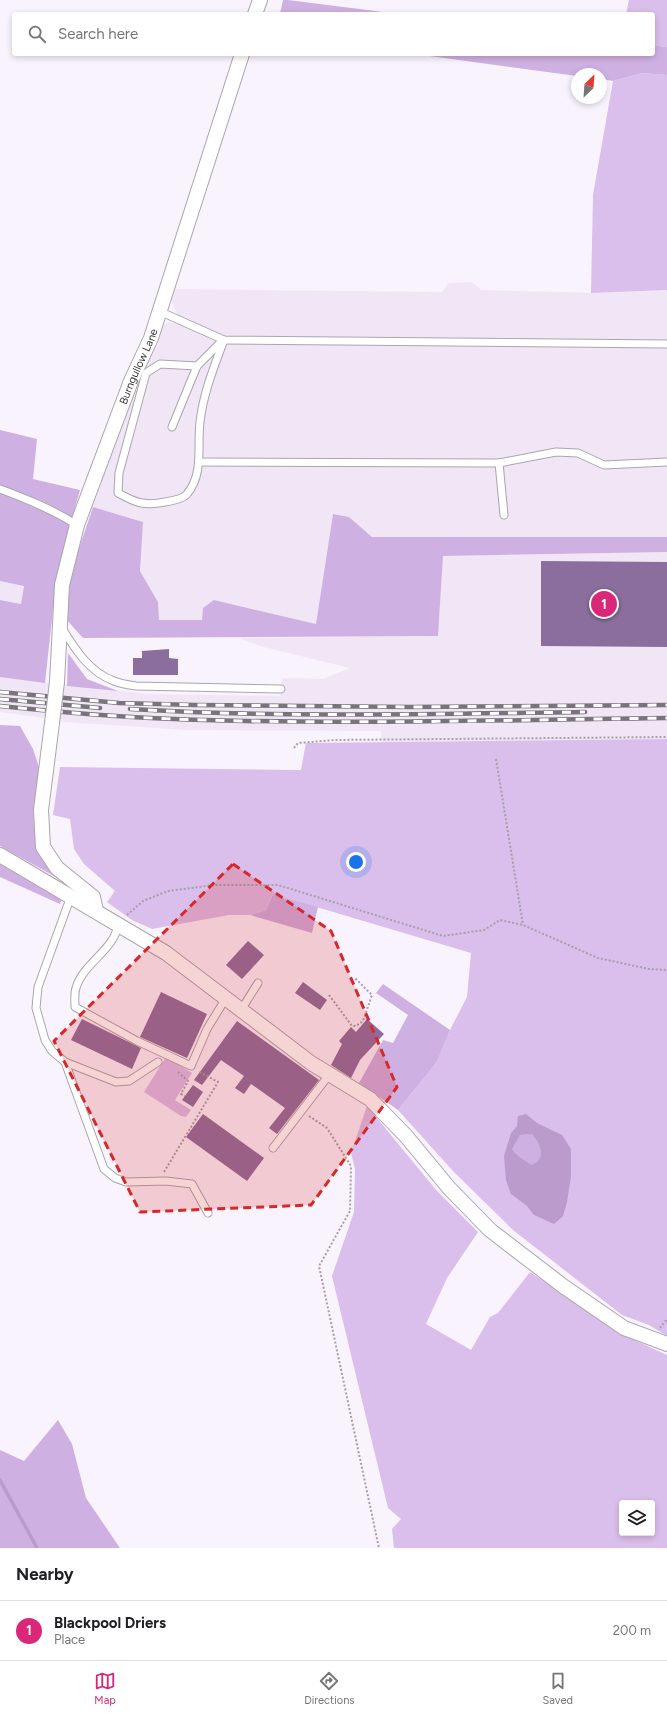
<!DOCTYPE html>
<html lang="en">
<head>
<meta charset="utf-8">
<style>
	:root { --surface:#fff; --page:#f6f6f6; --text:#202124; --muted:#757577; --line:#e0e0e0; --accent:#db2777 }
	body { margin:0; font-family:Figtree,sans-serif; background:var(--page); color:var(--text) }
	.controls { position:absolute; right:12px; bottom:12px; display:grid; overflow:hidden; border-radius:4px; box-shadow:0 2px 6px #0003 }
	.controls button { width:36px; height:36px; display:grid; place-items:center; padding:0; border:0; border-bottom:1px solid var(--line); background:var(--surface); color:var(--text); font:20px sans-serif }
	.compass { position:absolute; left:571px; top:68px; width:36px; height:36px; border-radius:50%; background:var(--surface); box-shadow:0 2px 6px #0003; rotate:25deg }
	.you { position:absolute; left:356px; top:862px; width:14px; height:14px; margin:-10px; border:3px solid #fff; border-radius:50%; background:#1a73e8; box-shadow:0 0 0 6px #1a73e833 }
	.badge { display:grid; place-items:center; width:26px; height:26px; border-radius:50%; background:var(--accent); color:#fff; font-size:13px; font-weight:700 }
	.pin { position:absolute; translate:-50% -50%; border:2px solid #fff; box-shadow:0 1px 4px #0006 }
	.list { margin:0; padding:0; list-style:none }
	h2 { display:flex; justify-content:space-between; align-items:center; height:52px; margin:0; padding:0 16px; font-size:17px }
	h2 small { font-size:13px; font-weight:400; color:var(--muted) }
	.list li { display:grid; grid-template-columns:26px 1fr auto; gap:12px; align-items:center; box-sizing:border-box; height:60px; padding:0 16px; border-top:1px solid var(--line) }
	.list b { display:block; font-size:15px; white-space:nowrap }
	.list p { margin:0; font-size:13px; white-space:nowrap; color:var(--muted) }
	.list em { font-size:13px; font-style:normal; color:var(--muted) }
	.icon { flex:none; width:22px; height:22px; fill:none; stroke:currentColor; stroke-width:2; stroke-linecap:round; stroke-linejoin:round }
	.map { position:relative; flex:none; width:667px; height:1548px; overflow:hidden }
	.search { position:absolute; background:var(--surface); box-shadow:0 2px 6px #0003; left:12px; right:12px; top:12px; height:44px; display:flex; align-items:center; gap:10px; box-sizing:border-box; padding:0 14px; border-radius:4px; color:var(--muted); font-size:15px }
	.sheet { height:112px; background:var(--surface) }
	nav { display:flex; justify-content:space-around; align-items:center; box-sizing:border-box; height:56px; border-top:1px solid var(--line); background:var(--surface); font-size:11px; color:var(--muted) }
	nav a { display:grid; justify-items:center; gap:2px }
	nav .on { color:var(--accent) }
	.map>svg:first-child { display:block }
	.built { fill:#f0e6f6 }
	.green { fill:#dabeeb; fill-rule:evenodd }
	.forest { fill:#cfb0e2 }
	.water { fill:#ba9bcc; fill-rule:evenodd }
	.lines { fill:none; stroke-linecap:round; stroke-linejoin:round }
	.stream { stroke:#ba9bcc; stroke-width:3.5 }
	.building { fill:#8b6e9d }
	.service-casing { stroke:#aba5ae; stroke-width:9 }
	.minor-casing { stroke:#aba5ae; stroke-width:16 }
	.path { stroke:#a5a0a7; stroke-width:2; stroke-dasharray:2 2; stroke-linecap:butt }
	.service { stroke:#fff; stroke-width:7 }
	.minor { stroke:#fff; stroke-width:14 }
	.rail-casing { stroke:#79747b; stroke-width:4.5 }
	.rail { stroke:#fff; stroke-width:3; stroke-dasharray:9; stroke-linecap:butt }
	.minor-bridge-casing { stroke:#aba5ae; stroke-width:16; stroke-linecap:butt }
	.minor-bridge { stroke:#fff; stroke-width:14 }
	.marked { fill:#d62828; fill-opacity:0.2; stroke:#d62828; stroke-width:3; stroke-dasharray:8 5; stroke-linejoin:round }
	.labels { text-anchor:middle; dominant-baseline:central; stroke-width:4; stroke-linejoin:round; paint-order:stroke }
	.street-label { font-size:11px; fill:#373438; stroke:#fff }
</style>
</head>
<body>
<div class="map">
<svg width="667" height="1548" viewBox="0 0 667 1548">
	<rect width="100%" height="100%" fill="#f9f3fd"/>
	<!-- built -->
	<g class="built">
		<polygon points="472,282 481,290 591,293 667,290 667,537 372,537 349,517 333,514 316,624 214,600 202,620 159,620 158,602 140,571 143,522 93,507 137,379 158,344 162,326 169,322 176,324 177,315 171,299 172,289 442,292 449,283"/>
		<polygon points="667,552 667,739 382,742 381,731 186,730 65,722 45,718 0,712 0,677 149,694 280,696 282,678 323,679 350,668 264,647 238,638 438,636 443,556"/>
		<polygon points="0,581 24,585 21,604 0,600"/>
	</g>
	<!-- green -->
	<g class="green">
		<polygon points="629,0 667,0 667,47 653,45 653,14 626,14"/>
		<polygon points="642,73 667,75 667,290 591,293 593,195 613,81"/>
		<polygon points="667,739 667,1336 649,1325 622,1315 513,1230 453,1171 398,1110 437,1062 450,1030 467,997 471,953 273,894 266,910 250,915 229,915 152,929 132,920 107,902 115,891 84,864 74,849 70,819 53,815 60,767 301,770 306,743"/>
		<polygon points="166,1057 192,1073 175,1100 191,1110 186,1117 181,1116 144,1092"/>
		<path d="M 367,1106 L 437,1191 L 478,1232 L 447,1278 L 426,1324 L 471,1350 L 490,1317 L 498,1313 L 530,1272 L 625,1336 L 667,1355 L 667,1548 L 394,1548 L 392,1529 L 401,1519 L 388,1508 L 332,1276 L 354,1212 L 355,1169 L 351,1153 ZM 622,1503 L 652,1503 L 652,1533 L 622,1533 Z"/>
	</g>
	<!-- forest -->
	<g class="forest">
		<polygon points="283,0 288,0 399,14 280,14"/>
		<polygon points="653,45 667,47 667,75 642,73 613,81 601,79 601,74 577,74 577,76 415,54 653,54"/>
		<polygon points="0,430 37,439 33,479 80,490 68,532 54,600 45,683 0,677 0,600 21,604 24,586 0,581"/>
		<polygon points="93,507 143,522 140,571 158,602 159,620 202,620 203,608 214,600 316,624 333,514 349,517 372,537 667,537 667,552 443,556 438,636 83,638 66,619 71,572"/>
		<polygon points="68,653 87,679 118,691 67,686"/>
		<polygon points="0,725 20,726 33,749 41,773 35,838 72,886 0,846"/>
		<polygon points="0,861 62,899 60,904 0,877"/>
		<polygon points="273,894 318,907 312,933 250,915 266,910"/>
		<polygon points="383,984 450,1030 437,1062 398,1110 359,1083 383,1040 393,1043 408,1015 376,993"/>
		<path d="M 532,1134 C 541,1144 547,1160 531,1166 C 525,1160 516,1156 512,1149 L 520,1135 Z"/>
		<polygon points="58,1420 72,1444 86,1498 120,1548 0,1548 0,1450 24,1461"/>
	</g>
	<!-- water -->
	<path class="water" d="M 526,1114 L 537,1123 L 562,1135 L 571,1149 L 571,1176 L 567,1202 L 563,1216 L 554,1224 L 534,1215 L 527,1206 L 511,1194 L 506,1180 L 504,1156 L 511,1133 L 517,1126 L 518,1116 ZM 532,1134 C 541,1144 547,1160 531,1165 C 525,1160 516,1156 512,1149 L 520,1135 Z"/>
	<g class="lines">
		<!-- stream -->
		<polyline class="stream" points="0,1480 37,1548"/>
	</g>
	<!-- building -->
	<g class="building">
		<polygon points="541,561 667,562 667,647 541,646"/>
		<polygon points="169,649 169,658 178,659 178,675 133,675 133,658 142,658 142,651"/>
		<polygon points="248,941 264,955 242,979 226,965"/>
		<polygon points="303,982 327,1000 320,1010 295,993"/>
		<polygon points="161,992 207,1014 187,1058 140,1037"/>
		<polygon points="82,1019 141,1048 132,1069 71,1040"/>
		<polygon points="367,1019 384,1034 360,1060 351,1078 331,1065 342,1044 339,1041 351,1027 356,1032"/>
		<polygon points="237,1021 319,1080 277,1134 269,1128 285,1108 251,1084 244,1094 235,1088 244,1076 221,1060 202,1085 194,1080"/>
		<polygon points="193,1085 203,1092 193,1107 182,1100"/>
		<polygon points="203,1114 264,1158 247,1181 186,1137"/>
	</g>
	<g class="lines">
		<!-- service casing -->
		<g class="service-casing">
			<g id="service">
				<polyline points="159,311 224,340 667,344"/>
				<path d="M 197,366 L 160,364 L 146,373 L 119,473 L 118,493 C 136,503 144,506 165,502 C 171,501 183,499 187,494 C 204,474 197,446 200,422 C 203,394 214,367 224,340"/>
				<polyline points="172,427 197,366 221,342"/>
				<polyline points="199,462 499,463 556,452 578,453 604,465 667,462"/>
				<polyline points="499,463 504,515"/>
				<path d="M 0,489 C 27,499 52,509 77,525"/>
				<path d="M 62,628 C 75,649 89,672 114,681 C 121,684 129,685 136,686 L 281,689"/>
				<polyline points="71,896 38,987 36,1008 45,1040 52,1051 65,1062 116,1082 129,1081 158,1062"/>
				<path d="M 118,924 C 115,950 83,963 76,988 C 74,994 75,1001 75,1007 L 137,1041 L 191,1066 L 207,1029 L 226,998"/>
				<polyline points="241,1010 258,983"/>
				<polyline points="65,1062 104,1169 115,1178 126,1182 166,1181 192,1184 208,1213"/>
				<polyline points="273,1148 329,1075"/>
			</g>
		</g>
		<!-- minor casing -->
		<g class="minor-casing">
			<g id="minor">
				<polyline points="255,14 260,0"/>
				<path id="s1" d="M 57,682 L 62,585 L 77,525 L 131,381 L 151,338 L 242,54"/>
				<polyline points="52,723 41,810 43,847 57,868 93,897 96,911"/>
				<polyline points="0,855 166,953 311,1063 370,1099 406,1136 449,1188 490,1230 563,1286 624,1328 667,1344"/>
			</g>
		</g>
		<!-- path -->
		<g class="path">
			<polyline points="294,748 298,743 335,740 667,737"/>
			<polyline points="496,759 523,925"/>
			<polyline points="127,915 143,901 168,891 214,885 278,885 443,936 484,930 500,920 523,925 598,958 649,969 667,970"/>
			<polyline points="329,995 352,1026 356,1026 363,1021 372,995 355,978"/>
			<polyline points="178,1072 188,1081 181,1094 185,1096"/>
			<polyline points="309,1116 327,1128 351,1166 350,1211 319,1266 379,1548"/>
			<polyline points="164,1172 218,1082 198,1071"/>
			<polyline points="660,1328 667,1319"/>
		</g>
		<!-- service -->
		<use href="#service" class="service"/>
		<!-- minor -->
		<use href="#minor" class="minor"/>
		<!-- rail casing -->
		<g class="rail-casing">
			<g id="rail">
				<polyline points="0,692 119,703 195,705 410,707 667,705"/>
				<polyline points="0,699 100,708"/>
				<path d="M 0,706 C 58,712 116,717 174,719 C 338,725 503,720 667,718"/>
				<path d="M 130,709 C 281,718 434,714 585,712"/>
			</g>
		</g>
		<!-- rail -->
		<use href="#rail" class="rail"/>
		<!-- minor-bridge casing -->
		<g class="minor-bridge-casing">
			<polyline id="minor-bridge" points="52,723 57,682"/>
		</g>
		<!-- minor-bridge -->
		<use href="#minor-bridge" class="minor-bridge"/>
	</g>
	<!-- marked area -->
	<path class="marked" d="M 233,864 L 331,931 L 397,1087 L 311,1205 L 140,1212 L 54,1041 Z"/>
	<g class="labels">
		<!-- street labels -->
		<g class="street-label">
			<text stroke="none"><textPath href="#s1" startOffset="329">Burngullow Lane</textPath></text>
		</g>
	</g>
</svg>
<div class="controls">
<button><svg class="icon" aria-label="layers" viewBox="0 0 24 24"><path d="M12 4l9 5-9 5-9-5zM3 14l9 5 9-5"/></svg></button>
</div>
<svg class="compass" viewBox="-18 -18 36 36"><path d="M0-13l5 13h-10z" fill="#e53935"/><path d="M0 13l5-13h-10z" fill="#757577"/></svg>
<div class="you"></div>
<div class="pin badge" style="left:604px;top:604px">1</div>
<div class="search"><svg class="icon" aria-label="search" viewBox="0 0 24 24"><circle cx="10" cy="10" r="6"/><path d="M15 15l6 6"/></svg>Search here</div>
</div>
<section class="sheet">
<h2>Nearby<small></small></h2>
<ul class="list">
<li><span class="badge">1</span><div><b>Blackpool Driers</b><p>Place</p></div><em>200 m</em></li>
</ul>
</section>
<nav>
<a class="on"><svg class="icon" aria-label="map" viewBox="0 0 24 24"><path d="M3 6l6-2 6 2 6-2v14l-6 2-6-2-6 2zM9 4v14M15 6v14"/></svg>Map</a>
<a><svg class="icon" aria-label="directions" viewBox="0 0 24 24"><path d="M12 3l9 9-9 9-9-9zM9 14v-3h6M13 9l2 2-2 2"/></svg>Directions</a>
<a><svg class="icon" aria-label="saved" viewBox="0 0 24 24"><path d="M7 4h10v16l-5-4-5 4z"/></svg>Saved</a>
</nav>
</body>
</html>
